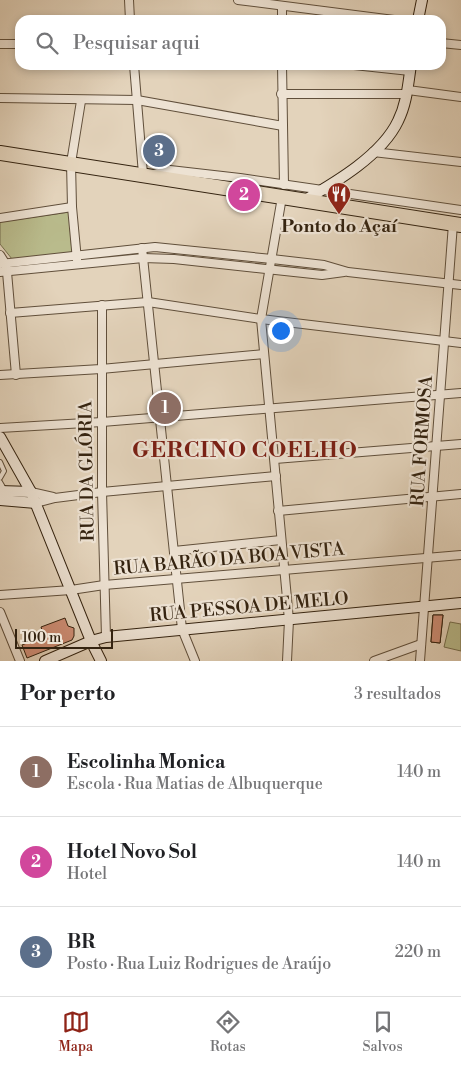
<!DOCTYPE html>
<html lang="pt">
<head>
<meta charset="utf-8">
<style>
	:root { --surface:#fff; --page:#f2f2f2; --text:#202124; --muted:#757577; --line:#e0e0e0; --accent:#8f2418 }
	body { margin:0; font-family:"Libre Bodoni",serif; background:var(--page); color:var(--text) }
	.scale { position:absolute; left:15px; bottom:12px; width:98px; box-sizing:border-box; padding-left:5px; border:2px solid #342310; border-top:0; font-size:14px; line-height:18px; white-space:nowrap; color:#342310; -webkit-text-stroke:4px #ede2d3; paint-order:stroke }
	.you { position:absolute; left:280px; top:330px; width:18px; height:18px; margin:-12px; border:4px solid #fff; border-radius:50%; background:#1a73e8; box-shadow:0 0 0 8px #1a73e833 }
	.badge { display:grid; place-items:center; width:32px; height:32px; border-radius:50%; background:var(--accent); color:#fff; font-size:16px; font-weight:700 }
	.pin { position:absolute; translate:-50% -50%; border:2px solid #fff; box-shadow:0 1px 5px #0006 }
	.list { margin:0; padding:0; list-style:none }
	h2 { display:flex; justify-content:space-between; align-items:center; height:65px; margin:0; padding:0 20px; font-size:21px }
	h2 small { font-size:16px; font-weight:400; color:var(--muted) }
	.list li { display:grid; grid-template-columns:32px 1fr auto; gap:15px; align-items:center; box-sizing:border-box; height:90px; padding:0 20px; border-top:1px solid var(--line) }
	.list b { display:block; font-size:19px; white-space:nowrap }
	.list p { margin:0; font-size:16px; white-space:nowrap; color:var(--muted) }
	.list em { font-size:16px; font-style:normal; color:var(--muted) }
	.icon { flex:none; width:28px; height:28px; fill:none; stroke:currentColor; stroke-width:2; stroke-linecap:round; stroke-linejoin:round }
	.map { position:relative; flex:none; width:461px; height:661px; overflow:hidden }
	.search { position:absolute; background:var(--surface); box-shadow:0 2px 8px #0003; left:15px; right:15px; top:15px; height:55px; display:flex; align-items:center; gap:12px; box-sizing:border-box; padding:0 18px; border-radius:15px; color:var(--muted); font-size:19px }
	.sheet { height:335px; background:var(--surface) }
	nav { display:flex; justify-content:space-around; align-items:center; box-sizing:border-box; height:70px; border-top:1px solid var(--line); background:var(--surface); font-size:14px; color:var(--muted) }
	nav a { display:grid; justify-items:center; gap:2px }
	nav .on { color:var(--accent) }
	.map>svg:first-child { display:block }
	.green { fill:#b9bb8c; stroke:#766f4e }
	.building { fill:#d09078; stroke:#342310 }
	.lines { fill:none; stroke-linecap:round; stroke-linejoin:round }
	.lane-casing { stroke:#604f3b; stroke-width:6 }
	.street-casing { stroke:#604f3b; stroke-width:10 }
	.secondary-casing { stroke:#342310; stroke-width:12 }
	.highway-casing { stroke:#342310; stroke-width:16 }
	.lane { stroke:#ede2d3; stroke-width:4 }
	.street { stroke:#ede2d3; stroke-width:8 }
	.secondary { stroke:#ede2d3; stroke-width:10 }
	.highway { stroke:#e3d3bb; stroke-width:14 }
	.labels { text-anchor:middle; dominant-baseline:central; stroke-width:4.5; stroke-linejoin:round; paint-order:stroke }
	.poi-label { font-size:18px; font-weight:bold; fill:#342310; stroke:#ede2d3 }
	.street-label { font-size:18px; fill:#342310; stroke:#ede2d3 }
	.district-label { font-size:22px; font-weight:bold; letter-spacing:1px; fill:#7a1f14; stroke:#ede2d3 }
</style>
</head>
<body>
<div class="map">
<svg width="461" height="661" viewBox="0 0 461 661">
	<rect width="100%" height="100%" fill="#e3d3bb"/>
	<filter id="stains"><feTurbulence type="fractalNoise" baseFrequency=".004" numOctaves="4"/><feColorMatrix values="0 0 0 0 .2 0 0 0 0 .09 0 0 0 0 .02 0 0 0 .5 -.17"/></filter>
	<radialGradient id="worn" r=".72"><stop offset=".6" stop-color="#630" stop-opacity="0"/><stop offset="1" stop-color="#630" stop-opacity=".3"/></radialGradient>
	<!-- green -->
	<g class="green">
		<polygon points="69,212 72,253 12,259 0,244 0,222"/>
		<polygon points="450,622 461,624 461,651 444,647"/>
	</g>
	<!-- building -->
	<g class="building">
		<polygon points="433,615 443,615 440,643 431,642"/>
		<polygon points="433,615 443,615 440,643 431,642"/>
		<polygon points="65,618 68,626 74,628 74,636 72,640 27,658 22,645 44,636 41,627"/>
	</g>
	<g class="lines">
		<!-- lane casing -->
		<g class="lane-casing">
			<g id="lane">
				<polyline points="0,462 4,471 0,478"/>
				<polyline points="0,482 4,489"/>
			</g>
		</g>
		<!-- street casing -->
		<g class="street-casing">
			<g id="street">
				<polyline points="129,0 130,20"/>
				<polyline points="238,0 394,20"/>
				<polyline points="282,20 282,6"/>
				<polyline points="441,43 461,45"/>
				<polyline points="0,44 20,44"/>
				<polyline points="134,65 143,174"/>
				<polyline points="282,65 284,185"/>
				<polyline points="354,65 410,71"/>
				<polyline points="408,90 461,97"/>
				<polyline points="281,94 407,94"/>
				<polyline points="0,98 137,100 283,126"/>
				<polyline points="373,152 461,162"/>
				<polyline points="154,174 170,170 240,178 461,210"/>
				<polyline points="282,197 261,319 289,620 287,661"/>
				<polyline points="0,218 72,207"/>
				<polyline points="142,248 182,629 195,661"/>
				<polyline points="0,255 5,263 7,272 16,375"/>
				<polyline points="77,260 72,207 71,163 81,101"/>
				<polyline points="0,264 155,247 272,259 324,265 348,272 461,285"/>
				<polyline points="0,272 143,258 174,259 322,275 344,272"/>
				<polyline points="102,305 102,492 106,637"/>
				<polyline points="10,313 148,302 261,319 461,343"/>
				<polyline points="0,375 101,369 264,354"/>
				<polyline points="0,428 102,422 461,393"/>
				<polyline points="275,459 461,444"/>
				<polyline points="31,492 53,497"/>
				<polyline points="36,503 55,498 102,492 276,476"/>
				<polyline points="278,511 461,494"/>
				<polyline points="174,551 281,540"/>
				<polyline points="0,595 71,590 104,585 461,555"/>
				<polyline points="0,612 20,661"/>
				<polyline points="374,661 421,644"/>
				<polyline points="420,661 453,224"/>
			</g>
		</g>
		<!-- secondary casing -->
		<g class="secondary-casing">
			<g id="secondary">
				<polyline points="418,20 422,0"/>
				<path d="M 305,200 C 336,182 382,155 398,121 C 407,103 408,84 411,65"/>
				<polyline points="0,437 31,492 91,641 101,661"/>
				<polyline points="0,491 31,492"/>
				<polyline points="0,500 36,503"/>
				<polyline points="45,661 91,641 106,637 461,603"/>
			</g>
		</g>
		<!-- highway casing -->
		<g class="highway-casing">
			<polyline id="highway" points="0,153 461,225"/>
		</g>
		<!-- lane -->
		<use href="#lane" class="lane"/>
		<!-- street -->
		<use href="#street" class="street"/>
		<!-- secondary -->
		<use href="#secondary" class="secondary"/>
		<!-- highway -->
		<use href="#highway" class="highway"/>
	</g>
	<!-- icons -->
	<defs>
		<g id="restaurant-pin" transform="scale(1.25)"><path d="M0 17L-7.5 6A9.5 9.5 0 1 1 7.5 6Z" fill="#8f2418" stroke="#ede2d3"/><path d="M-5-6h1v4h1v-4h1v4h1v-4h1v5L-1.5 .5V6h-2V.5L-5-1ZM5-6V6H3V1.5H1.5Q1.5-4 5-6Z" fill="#fff"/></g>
	</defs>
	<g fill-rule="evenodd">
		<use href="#restaurant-pin" x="339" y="194"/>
	</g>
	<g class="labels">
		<!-- poi labels -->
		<g class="poi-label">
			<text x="339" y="226">Ponto do Açaí</text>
		</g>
		<!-- street labels -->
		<g class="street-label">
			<text transform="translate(422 441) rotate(-86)">RUA FORMOSA</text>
			<text transform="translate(87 471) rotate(-91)">RUA DA GLÓRIA</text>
			<text transform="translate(229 559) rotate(-5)">RUA BARÃO DA BOA VISTA</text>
			<text transform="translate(249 607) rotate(-5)">RUA PESSOA DE MELO</text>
		</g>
		<!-- district labels -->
		<g class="district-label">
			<text x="245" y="450">GERCINO COELHO</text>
		</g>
	</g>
	<rect width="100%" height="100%" filter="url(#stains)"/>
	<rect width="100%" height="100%" fill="url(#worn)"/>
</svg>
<div class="scale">100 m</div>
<div class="you"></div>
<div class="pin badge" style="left:165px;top:408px;background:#8d6e63">1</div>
<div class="pin badge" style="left:244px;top:195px;background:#d1479c">2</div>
<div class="pin badge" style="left:159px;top:151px;background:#5c6f8a">3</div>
<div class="search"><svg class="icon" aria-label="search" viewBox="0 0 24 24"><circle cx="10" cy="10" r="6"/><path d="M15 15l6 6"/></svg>Pesquisar aqui</div>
</div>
<section class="sheet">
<h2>Por perto<small>3 resultados</small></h2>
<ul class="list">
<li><span class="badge" style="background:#8d6e63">1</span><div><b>Escolinha Monica</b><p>Escola · Rua Matias de Albuquerque</p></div><em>140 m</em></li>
<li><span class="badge" style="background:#d1479c">2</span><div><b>Hotel Novo Sol</b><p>Hotel</p></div><em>140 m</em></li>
<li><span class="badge" style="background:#5c6f8a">3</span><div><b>BR</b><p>Posto · Rua Luiz Rodrigues de Araújo</p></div><em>220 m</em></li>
</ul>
</section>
<nav>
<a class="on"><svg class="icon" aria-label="map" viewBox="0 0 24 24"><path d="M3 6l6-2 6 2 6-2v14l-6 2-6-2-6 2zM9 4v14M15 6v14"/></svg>Mapa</a>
<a><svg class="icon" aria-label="directions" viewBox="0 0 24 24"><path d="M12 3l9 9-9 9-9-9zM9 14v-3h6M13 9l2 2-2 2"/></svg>Rotas</a>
<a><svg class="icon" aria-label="saved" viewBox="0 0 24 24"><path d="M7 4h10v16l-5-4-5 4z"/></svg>Salvos</a>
</nav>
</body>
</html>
